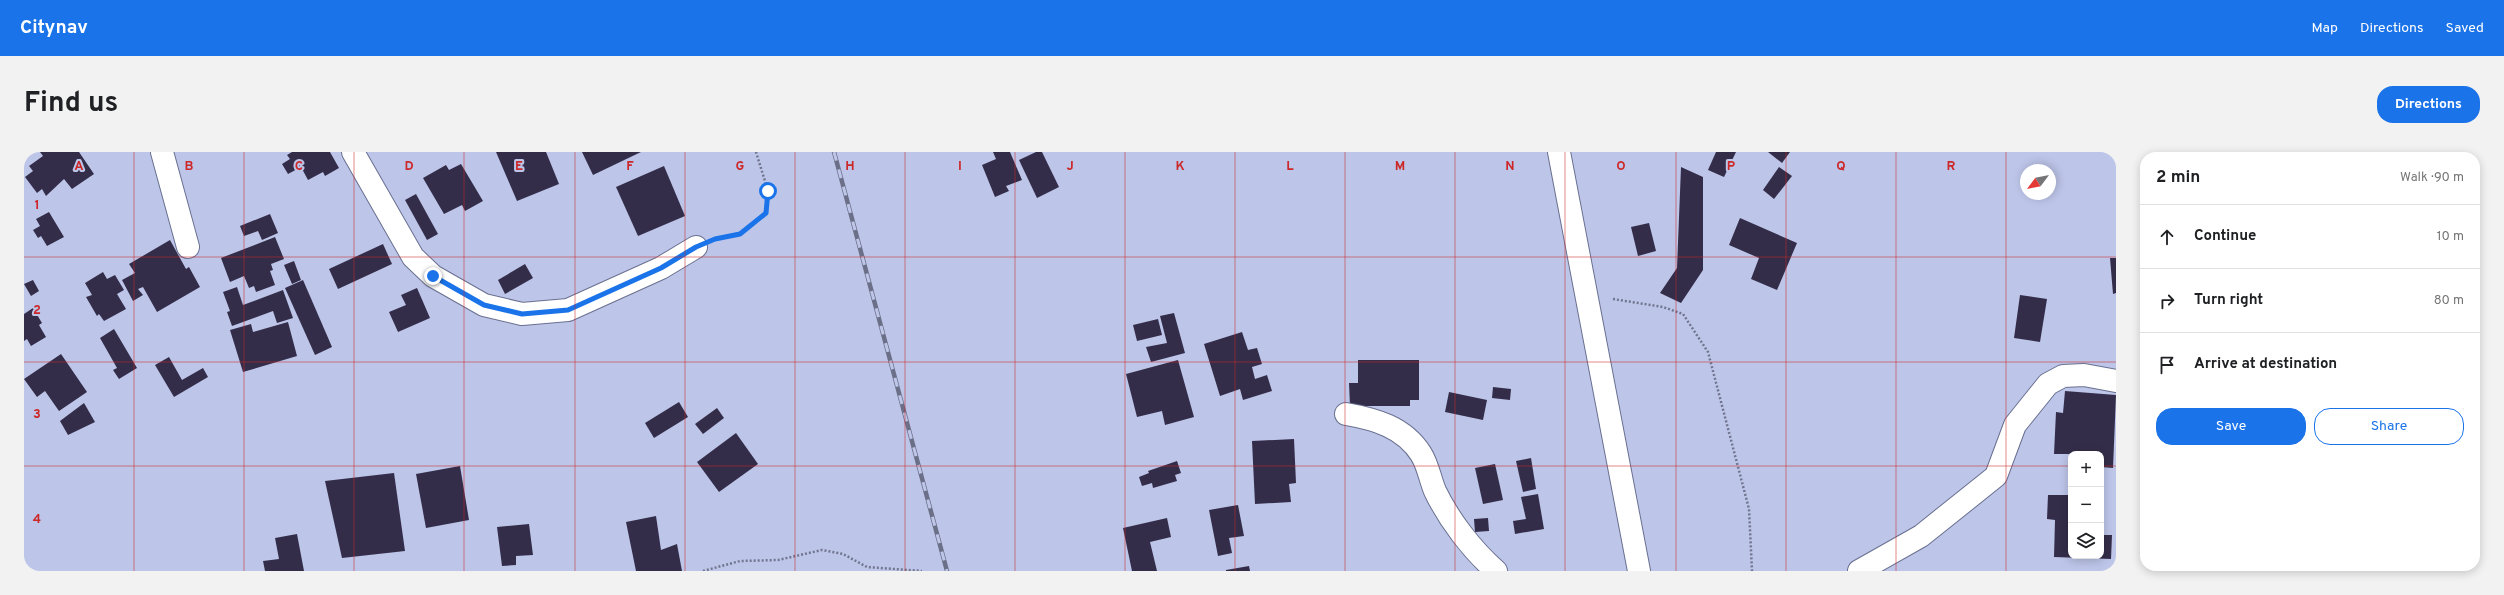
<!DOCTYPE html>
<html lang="en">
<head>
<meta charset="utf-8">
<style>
	:root { --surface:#fff; --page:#f2f2f2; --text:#202124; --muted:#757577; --line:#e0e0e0; --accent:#1a73e8 }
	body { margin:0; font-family:Overpass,sans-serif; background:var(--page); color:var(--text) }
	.controls { position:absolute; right:12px; bottom:12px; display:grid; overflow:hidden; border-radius:8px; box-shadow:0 2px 10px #0003 }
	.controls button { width:36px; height:36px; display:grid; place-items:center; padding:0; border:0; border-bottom:1px solid var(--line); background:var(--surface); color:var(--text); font:20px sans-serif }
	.compass { position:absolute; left:1996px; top:12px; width:36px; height:36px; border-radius:50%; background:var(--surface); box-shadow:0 2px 10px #0003; rotate:238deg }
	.stop { position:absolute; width:12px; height:12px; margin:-9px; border:3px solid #1a73e8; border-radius:50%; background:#fff }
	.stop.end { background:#1a73e8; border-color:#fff; box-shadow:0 1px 4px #0008 }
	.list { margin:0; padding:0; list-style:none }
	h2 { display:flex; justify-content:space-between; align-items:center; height:52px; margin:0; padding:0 16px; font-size:17px }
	h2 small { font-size:13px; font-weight:400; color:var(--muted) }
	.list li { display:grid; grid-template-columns:26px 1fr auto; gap:12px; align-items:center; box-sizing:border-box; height:64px; padding:0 16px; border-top:1px solid var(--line) }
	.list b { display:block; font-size:15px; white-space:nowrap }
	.list em { font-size:13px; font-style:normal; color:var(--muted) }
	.actions { display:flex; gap:8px; padding:12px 16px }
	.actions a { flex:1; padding:9px 0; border:1px solid var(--accent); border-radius:16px; text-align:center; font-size:14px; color:var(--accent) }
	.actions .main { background:var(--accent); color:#fff }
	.icon { flex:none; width:22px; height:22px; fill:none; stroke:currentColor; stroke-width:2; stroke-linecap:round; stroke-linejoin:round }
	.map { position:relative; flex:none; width:2092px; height:419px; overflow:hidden; border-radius:16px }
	header { display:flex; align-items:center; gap:24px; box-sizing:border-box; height:56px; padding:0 20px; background:var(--accent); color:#fff }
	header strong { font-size:19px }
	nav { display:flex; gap:22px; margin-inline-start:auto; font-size:14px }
	.intro { display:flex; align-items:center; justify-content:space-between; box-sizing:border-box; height:96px; padding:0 24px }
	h1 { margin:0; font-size:28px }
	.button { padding:10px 18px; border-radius:16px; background:var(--accent); color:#fff; font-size:14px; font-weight:700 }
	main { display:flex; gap:24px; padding:0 24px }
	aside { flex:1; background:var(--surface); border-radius:16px; box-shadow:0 2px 10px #0003 }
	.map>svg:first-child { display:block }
	.building { fill:#342d49 }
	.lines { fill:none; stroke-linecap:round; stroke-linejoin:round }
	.street-casing { stroke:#697090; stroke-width:24 }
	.path { stroke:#71768f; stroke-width:2.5; stroke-dasharray:2 2; stroke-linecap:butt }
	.street { stroke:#fff; stroke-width:22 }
	.rail-casing { stroke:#6b7088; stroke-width:4.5 }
	.rail { stroke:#bdc5e9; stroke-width:3; stroke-dasharray:9; stroke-linecap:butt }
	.route { stroke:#1a73e8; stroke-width:5 }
	.grid { fill:none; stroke:#cd2828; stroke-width:1; stroke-opacity:0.55 }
	.grid-label { font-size:13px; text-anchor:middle; font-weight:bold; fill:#cd2828; stroke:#bdc5e9; stroke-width:4; stroke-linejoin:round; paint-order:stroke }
</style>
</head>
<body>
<header>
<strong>Citynav</strong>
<nav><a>Map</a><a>Directions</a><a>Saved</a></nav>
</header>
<div class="intro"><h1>Find us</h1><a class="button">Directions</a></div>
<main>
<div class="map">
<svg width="2092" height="419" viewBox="0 0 2092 419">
	<rect width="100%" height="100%" fill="#bdc5e9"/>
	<!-- building -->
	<g class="building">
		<polygon points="16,0 55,0 70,22 48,37 40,27 22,44 18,37 13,41 1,25 9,19 5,14 19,4"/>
		<polygon points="268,0 306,0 315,16 301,24 299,20 284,28 277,15 264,22 258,12 266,7 263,3"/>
		<polygon points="472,0 522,0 535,32 493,49"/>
		<polygon points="558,0 617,0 569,23"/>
		<polygon points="969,0 986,0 998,28 982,34 985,39 971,45 958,13 972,7"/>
		<polygon points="1012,0 1018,0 1035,35 1013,46 995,8"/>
		<polygon points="1692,0 1712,0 1700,25 1684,18"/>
		<polygon points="1744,0 1766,0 1758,11"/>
		<polygon points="437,12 459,49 441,59 438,53 420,62 399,26 422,13 425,18"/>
		<polygon points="640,14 661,64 614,84 592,35"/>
		<polygon points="1657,15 1679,25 1679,118 1657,151 1636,141 1653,116"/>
		<polygon points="1755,15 1768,24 1750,47 1739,38"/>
		<polygon points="392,42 414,82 403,88 381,48"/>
		<polygon points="25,60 40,85 23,94 17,84 14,86 9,78 16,74 12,67"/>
		<polygon points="246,62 254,81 238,88 234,79 220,84 216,74"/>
		<polygon points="1716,66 1773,91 1753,138 1727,127 1735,106 1705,93"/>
		<polygon points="1625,71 1632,99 1614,104 1607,75"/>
		<polygon points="251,85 260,107 247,112 249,118 246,119 251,133 232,140 230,134 225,136 220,124 206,130 197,106"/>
		<polygon points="146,88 162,117 165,115 176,135 133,160 119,135 114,137 119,143 109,149 98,128 111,121 105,112"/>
		<polygon points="359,92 368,112 314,137 305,117"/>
		<polygon points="2086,106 2092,106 2092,141 2089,142"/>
		<polygon points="270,109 277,128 268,132 260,113"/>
		<polygon points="501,112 509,126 481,142 474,128"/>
		<polygon points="79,120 83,127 91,123 100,138 93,142 102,157 80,169 75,162 73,164 62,145 68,143 61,131"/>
		<polygon points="9,128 15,139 7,144 0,132"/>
		<polygon points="279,128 308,195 291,203 261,136"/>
		<polygon points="213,135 219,153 259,138 269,166 253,171 249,159 208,174 203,160 206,159 199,140"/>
		<polygon points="393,136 406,166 374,180 365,160 382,153 377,143"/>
		<polygon points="1996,143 2023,147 2016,190 1990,186"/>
		<polygon points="9,156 18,171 15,173 22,185 7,194 3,187 0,189 0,162"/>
		<polygon points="1150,161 1161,201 1127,210 1122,195 1143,191 1136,164"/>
		<polygon points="1134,167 1138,183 1113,189 1109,173"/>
		<polygon points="264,170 273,204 219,220 206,178 227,172 229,180"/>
		<polygon points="90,177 113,216 95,227 89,218 93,216 76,186"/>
		<polygon points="1218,180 1224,198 1233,196 1238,212 1228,215 1231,227 1243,223 1248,239 1219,248 1216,237 1196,244 1180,192"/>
		<polygon points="37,202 63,240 35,259 21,239 13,245 0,227"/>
		<polygon points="145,205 158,228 179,216 184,225 150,245 131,213"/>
		<polygon points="1154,208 1170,265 1141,273 1138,259 1113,265 1102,222"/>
		<polygon points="1334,208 1395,208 1395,248 1386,248 1386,254 1326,254 1325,231 1334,231"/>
		<polygon points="1469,235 1487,237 1486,248 1468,246"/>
		<polygon points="2041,239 2092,243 2089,316 2077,315 2077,302 2030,302 2032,260 2039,261"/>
		<polygon points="1425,240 1463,248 1459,268 1421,260"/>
		<polygon points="655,250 664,265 630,286 621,271"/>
		<polygon points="60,251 71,270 44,283 36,269"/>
		<polygon points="693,256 700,266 679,282 671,272"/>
		<polygon points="712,281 734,312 695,340 673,310"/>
		<polygon points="1270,287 1272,331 1265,332 1267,350 1231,352 1228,289"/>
		<polygon points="1507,306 1512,337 1499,340 1492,309"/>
		<polygon points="1153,309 1157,321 1151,323 1153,329 1129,336 1128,331 1118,334 1115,325 1125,321 1124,319"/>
		<polygon points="1471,312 1479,348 1459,352 1451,316"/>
		<polygon points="436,314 445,368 402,376 392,322"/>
		<polygon points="370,321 381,399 318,406 301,329"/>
		<polygon points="1514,342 1520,377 1491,382 1489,369 1502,367 1497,345"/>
		<polygon points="2024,343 2047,343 2047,404 2077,404 2077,383 2088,383 2087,407 2030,405 2031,368 2023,367"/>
		<polygon points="1214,353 1220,384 1205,386 1208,401 1194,404 1185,358"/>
		<polygon points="632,364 637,398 653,392 658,419 612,419 602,370"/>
		<polygon points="1143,366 1147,385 1126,390 1133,419 1108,419 1099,376"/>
		<polygon points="1464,366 1465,379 1451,380 1450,367"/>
		<polygon points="505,372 509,403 492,404 492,413 478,414 473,375"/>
		<polygon points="273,382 280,419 241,419 239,409 255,407 251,386"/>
		<polygon points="1225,414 1226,419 1202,419 1202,418"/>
	</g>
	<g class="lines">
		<!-- street casing -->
		<g class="street-casing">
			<g id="street">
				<polyline points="138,0 164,95"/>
				<polyline points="329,0 389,105 409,124 460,153 498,162 544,158 637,116 672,95"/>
				<polyline points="1535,0 1615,419"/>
				<path d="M 1322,262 C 1351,267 1380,275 1397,302 C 1404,313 1406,327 1411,339 C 1425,368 1448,398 1472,419"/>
				<polyline points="1835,419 1897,384 1972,324 1991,273 2024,232 2039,224 2060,223 2092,229"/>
			</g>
		</g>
		<!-- path -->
		<g class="path">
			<polyline points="695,86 716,82 742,61 744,39 732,0"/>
			<polyline points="1589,147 1639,155 1659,162 1684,200 1725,357 1728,419"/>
			<polyline points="679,419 716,409 754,408 798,398 819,402 843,415 898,419"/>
		</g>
		<!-- street -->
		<use href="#street" class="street"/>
		<!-- rail casing -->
		<g class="rail-casing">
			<polyline id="rail" points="810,0 923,419"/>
		</g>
		<!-- rail -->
		<use href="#rail" class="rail"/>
	</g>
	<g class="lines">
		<!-- route -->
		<polyline class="route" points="409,124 460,153 498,162 544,158 637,116 672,95 691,87 716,82 742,61 744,39"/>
	</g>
	<!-- grid -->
	<path class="grid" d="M 110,0 L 110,419M 220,0 L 220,419M 330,0 L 330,419M 440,0 L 440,419M 551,0 L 551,419M 661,0 L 661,419M 771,0 L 771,419M 881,0 L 881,419M 991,0 L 991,419M 1101,0 L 1101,419M 1211,0 L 1211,419M 1321,0 L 1321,419M 1431,0 L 1431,419M 1541,0 L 1541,419M 1652,0 L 1652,419M 1762,0 L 1762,419M 1872,0 L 1872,419M 1982,0 L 1982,419M 0,105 L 2092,105M 0,210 L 2092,210M 0,314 L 2047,314M 2077,314 L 2092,314"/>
	<g class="grid-label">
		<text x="55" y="18">A</text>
		<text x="165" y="18">B</text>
		<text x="275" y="18">C</text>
		<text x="385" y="18">D</text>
		<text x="495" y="18">E</text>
		<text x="606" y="18">F</text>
		<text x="716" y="18">G</text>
		<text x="826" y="18">H</text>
		<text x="936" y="18">I</text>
		<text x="1046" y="18">J</text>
		<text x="1156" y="18">K</text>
		<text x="1266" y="18">L</text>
		<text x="1376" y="18">M</text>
		<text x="1486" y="18">N</text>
		<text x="1597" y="18">O</text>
		<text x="1707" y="18">P</text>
		<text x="1817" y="18">Q</text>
		<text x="1927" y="18">R</text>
		<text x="13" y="57">1</text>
		<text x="13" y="162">2</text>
		<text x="13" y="266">3</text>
		<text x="13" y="371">4</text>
	</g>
</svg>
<div class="controls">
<button>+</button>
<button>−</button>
<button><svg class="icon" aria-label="layers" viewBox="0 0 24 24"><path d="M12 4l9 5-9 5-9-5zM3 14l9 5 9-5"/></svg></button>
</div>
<svg class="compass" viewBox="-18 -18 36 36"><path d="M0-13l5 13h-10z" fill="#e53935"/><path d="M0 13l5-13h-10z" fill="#757577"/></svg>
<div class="stop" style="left:744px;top:39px"></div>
<div class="stop end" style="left:409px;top:124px"></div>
</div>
<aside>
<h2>2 min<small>Walk · 90 m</small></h2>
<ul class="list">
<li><svg class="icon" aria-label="ahead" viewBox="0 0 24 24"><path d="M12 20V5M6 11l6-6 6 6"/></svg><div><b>Continue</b></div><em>10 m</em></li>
<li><svg class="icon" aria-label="right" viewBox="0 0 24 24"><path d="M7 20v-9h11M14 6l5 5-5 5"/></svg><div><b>Turn right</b></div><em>80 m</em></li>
<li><svg class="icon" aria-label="arrive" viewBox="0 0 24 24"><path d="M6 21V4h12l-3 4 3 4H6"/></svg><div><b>Arrive at destination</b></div></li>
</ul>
<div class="actions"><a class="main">Save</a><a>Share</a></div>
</aside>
</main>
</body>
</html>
